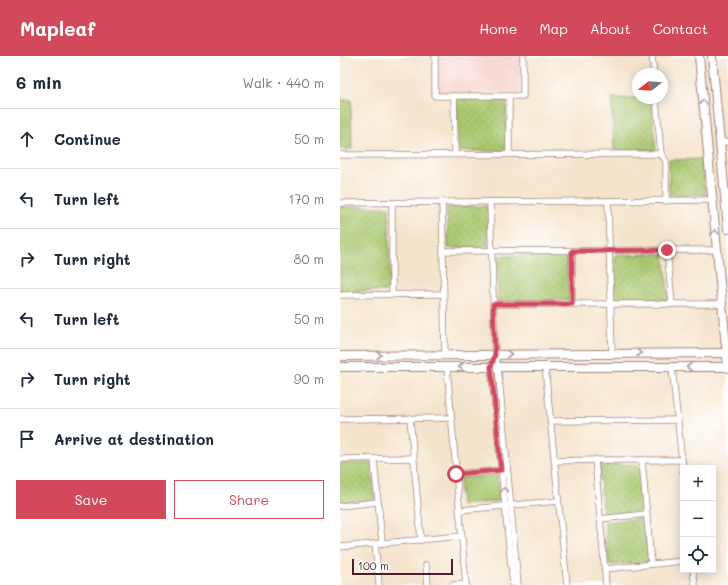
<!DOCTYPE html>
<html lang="en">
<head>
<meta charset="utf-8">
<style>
	:root { --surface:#fff; --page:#f6f6f7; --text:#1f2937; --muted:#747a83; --line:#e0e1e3; --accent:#d1495b }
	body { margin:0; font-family:Mali,sans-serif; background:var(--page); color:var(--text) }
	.controls { position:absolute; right:12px; bottom:12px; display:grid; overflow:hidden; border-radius:0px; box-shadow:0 2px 10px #0003 }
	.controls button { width:36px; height:36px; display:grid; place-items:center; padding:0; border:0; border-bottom:1px solid var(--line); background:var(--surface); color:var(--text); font:20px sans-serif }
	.compass { position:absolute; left:292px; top:12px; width:36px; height:36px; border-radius:50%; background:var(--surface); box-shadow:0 2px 10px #0003; rotate:253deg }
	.scale { position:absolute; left:12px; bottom:10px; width:101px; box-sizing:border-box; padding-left:4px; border:2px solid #4a1f2b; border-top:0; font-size:11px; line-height:14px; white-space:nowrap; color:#4a1f2b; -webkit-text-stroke:3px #fff; paint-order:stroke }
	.stop { position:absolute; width:12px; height:12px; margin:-9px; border:3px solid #d1495b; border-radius:50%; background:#fff }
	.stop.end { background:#d1495b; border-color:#fff; box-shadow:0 1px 4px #0008 }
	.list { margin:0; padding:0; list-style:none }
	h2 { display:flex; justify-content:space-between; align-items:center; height:52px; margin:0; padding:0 16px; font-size:17px }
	h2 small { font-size:13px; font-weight:400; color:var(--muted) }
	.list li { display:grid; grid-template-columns:26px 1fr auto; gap:12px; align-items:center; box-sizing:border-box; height:60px; padding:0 16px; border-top:1px solid var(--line) }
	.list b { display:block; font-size:15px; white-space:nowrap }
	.list em { font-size:13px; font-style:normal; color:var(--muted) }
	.actions { display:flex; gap:8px; padding:12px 16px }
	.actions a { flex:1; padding:9px 0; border:1px solid var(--accent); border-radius:0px; text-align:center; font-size:14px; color:var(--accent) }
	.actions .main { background:var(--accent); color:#fff }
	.icon { flex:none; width:22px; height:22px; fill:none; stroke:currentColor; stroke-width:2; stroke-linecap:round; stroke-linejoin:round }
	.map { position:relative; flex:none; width:388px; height:529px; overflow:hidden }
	header { display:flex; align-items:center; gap:24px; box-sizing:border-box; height:56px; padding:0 20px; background:var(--accent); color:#fff }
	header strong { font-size:19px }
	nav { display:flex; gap:22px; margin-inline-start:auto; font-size:14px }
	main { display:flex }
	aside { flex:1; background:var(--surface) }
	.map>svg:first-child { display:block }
	.built { fill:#f7d0ca }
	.green { fill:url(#green-dots); stroke:#7a744d }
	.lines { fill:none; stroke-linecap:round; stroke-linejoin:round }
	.street-casing { stroke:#a0827c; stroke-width:7 }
	.secondary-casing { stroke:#a0827c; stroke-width:10 }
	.street { stroke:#fff; stroke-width:5.5 }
	.secondary { stroke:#fff; stroke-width:8 }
	.oneway { stroke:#ae9aa0 }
	.route { stroke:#d1495b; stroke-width:5 }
</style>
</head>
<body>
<header>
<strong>Mapleaf</strong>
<nav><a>Home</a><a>Map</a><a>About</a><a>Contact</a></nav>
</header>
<main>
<aside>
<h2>6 min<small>Walk · 440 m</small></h2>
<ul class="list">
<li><svg class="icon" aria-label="ahead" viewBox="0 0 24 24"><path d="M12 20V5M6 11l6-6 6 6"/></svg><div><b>Continue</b></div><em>50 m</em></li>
<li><svg class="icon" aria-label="left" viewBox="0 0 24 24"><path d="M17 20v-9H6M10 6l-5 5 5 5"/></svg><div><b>Turn left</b></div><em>170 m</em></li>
<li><svg class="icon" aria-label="right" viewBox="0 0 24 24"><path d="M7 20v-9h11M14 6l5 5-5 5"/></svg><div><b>Turn right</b></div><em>80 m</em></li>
<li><svg class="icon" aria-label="left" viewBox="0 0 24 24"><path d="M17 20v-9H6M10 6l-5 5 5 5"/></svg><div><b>Turn left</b></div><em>50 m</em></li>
<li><svg class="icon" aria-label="right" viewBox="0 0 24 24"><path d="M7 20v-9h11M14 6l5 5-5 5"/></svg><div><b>Turn right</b></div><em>90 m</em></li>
<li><svg class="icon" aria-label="arrive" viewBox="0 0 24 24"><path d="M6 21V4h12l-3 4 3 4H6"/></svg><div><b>Arrive at destination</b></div></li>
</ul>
<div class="actions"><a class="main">Save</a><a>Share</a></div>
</aside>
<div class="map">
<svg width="388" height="529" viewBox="0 0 388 529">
	<defs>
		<pattern id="green-dots" width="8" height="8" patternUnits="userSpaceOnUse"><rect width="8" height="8" fill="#aac86f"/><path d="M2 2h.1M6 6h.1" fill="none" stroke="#94ab60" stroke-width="1.8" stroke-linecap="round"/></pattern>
	</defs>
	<rect width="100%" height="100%" fill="#fff"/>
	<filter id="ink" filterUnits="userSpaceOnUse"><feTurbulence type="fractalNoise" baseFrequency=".025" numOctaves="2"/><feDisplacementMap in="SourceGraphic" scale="8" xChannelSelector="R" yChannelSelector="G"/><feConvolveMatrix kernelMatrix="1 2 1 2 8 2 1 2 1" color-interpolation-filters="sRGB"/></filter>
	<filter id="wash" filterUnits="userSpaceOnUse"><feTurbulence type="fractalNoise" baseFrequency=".012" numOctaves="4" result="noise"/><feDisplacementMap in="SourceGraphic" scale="16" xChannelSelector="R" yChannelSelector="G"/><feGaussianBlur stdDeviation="0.9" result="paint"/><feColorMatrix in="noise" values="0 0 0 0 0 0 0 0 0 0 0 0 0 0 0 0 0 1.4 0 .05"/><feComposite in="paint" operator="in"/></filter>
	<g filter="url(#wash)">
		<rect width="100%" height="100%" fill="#f5e4cc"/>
		<!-- built -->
		<polygon class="built" points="98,0 180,0 180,36 98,37"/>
		<!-- green -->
		<g class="green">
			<polygon points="166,42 166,95 118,95 117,43"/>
			<polygon points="272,42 311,42 316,94 274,94"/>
			<polygon points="0,44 11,44 12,93 0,93"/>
			<polygon points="362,103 366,139 329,139 329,104"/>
			<polygon points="147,150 148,191 108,192 107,151"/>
			<polygon points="0,151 49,151 50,235 0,235"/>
			<polygon points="324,198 329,245 275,244 275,199"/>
			<polygon points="158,200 228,200 229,244 158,245"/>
			<polygon points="0,407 31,407 35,443 0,447"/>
			<polygon points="259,408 299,409 303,455 263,459"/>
			<polygon points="157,419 160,445 121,449 119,422"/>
			<polygon points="304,462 308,506 269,509 265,466"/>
		</g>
	</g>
	<g filter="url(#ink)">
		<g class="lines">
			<!-- street casing -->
			<g class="street-casing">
				<g id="street">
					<polyline points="95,0 95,40 183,40 183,0"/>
					<polyline points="312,0 314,18"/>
					<polyline points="114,40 115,98"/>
					<polyline points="169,40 169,98"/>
					<polyline points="316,42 321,98 326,105 326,145"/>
					<polyline points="380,86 388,86"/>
					<polyline points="0,99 321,98"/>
					<polyline points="268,145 272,297"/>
					<polyline points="102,146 105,299"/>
					<polyline points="150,146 155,298 158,311 178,529"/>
					<polyline points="0,147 372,144"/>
					<polyline points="52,147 52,239"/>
					<polyline points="327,194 332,248"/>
					<polyline points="103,195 377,194"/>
					<polyline points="0,239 103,238"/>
					<polyline points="153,248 382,248"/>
					<polyline points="232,248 232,195"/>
					<polyline points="155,299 151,311 173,529"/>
					<polyline points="107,311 126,529"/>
					<polyline points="205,311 227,529"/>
					<polyline points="332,311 343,415"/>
					<polyline points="70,362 81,484"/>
					<polyline points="0,363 111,362"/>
					<polyline points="211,365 338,364"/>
					<polyline points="0,403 74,402"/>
					<polyline points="34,403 42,487"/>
					<polyline points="255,404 266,529"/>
					<polyline points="302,404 311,508"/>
					<polyline points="215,405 255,404 342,404"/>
					<polyline points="116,418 161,414"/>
					<polyline points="0,450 38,446"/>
					<polyline points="119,454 218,445"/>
					<polyline points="260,463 307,458"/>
					<polyline points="35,488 39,529"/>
					<polyline points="0,491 121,480"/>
					<polyline points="86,509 88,529"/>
					<polyline points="265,513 343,505"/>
					<polyline points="353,514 355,529"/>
					<polyline points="113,529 126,528"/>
				</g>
			</g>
			<!-- secondary casing -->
			<g class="secondary-casing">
				<g id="secondary">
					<polyline points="359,0 388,312"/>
					<polyline points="372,0 388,173"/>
					<polyline points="0,300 388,297"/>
					<polyline points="0,311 388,311"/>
				</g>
			</g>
			<!-- street -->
			<use href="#street" class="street"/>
			<!-- secondary -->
			<use href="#secondary" class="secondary"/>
		</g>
		<!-- one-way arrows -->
		<defs><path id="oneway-chevron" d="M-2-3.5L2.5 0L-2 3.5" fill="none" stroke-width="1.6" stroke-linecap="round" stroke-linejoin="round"/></defs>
		<g class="oneway">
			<use href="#oneway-chevron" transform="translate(363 46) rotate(-95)"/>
			<use href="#oneway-chevron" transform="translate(375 176) rotate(-95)"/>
			<use href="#oneway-chevron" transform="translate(299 297)"/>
			<use href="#oneway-chevron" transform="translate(169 298)"/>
			<use href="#oneway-chevron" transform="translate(39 299)"/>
			<use href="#oneway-chevron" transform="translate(121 311) rotate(-180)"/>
			<use href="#oneway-chevron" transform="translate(349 311) rotate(180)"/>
			<use href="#oneway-chevron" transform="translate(164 434) rotate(-96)"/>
		</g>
	</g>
	<g class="lines" filter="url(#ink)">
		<!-- route -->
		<polyline class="route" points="116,418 161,414 151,311 155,298 153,248 232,248 232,195 327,194"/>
	</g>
</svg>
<div class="controls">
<button>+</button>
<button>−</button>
<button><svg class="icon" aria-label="locate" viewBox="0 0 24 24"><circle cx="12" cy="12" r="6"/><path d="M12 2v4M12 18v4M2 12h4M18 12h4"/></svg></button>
</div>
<svg class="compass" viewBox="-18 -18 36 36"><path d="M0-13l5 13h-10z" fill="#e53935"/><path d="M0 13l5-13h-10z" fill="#747a83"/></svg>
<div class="scale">100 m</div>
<div class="stop" style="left:116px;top:418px"></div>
<div class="stop end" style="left:327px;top:194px"></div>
</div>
</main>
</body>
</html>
